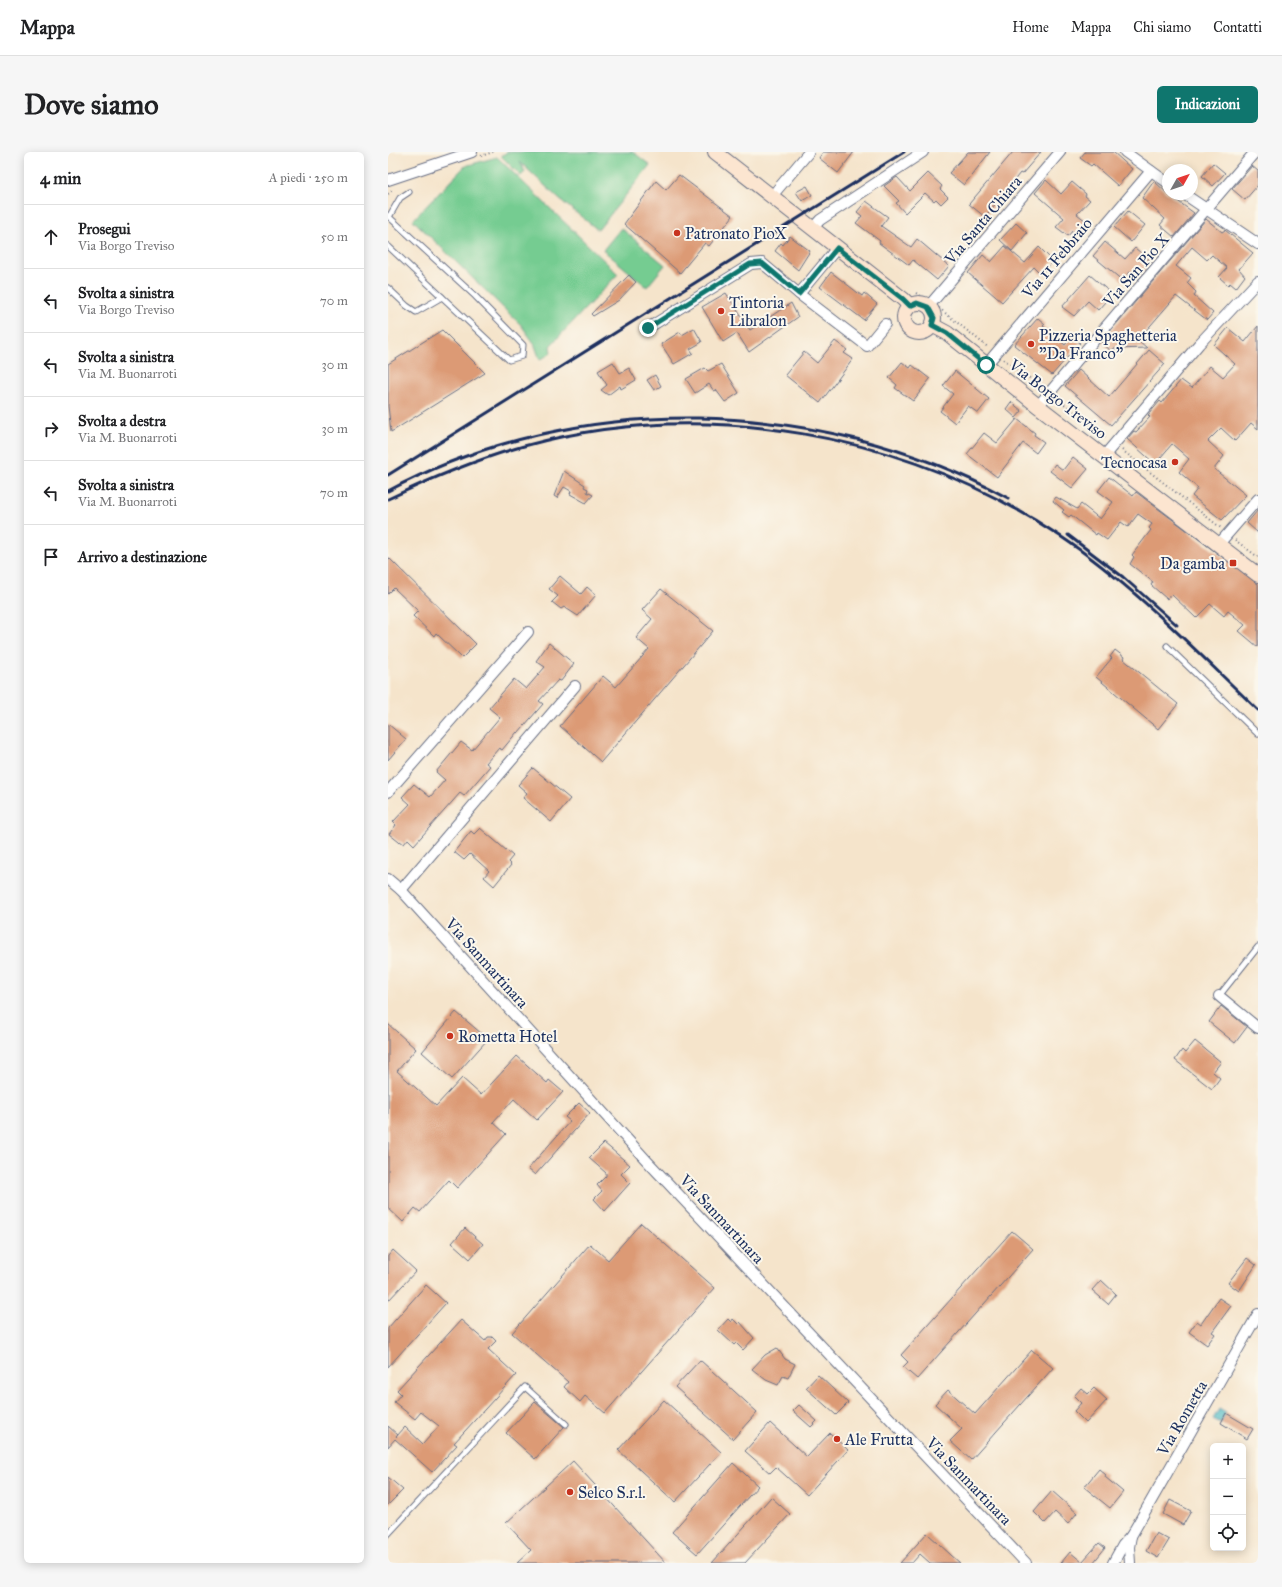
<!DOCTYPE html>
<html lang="it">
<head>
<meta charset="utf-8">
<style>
	:root { --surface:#fff; --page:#f6f6f6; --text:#202124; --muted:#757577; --line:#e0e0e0; --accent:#0f766e }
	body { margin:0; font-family:"IM FELL Great Primer",serif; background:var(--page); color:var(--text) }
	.controls { position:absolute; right:12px; bottom:12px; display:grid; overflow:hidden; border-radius:6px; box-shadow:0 2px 10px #0003 }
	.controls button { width:36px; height:36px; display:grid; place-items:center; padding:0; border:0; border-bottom:1px solid var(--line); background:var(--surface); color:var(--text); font:20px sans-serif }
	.compass { position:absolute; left:774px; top:12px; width:36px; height:36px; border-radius:50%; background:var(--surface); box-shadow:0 2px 10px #0003; rotate:50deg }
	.stop { position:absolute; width:12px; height:12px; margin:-9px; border:3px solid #0f766e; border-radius:50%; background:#fff }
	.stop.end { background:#0f766e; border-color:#fff; box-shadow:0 1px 4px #0008 }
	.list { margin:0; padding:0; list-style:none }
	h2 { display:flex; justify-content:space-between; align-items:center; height:52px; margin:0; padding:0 16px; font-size:17px }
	h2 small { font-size:13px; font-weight:400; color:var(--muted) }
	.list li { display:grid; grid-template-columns:26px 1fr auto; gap:12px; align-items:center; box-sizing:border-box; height:64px; padding:0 16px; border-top:1px solid var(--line) }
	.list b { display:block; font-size:15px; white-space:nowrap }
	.list p { margin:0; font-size:13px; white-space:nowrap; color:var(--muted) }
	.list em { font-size:13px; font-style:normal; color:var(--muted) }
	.icon { flex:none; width:22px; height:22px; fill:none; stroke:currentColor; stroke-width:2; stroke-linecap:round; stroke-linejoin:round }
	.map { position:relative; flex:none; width:870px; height:1411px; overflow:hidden; border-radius:6px }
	header { display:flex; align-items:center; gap:24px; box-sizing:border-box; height:56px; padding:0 20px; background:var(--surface); border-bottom:1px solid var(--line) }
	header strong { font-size:19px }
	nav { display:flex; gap:22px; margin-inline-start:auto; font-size:14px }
	.intro { display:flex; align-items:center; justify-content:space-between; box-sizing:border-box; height:96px; padding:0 24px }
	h1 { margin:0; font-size:28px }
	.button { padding:10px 18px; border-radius:6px; background:var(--accent); color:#fff; font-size:14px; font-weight:700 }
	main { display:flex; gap:24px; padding:0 24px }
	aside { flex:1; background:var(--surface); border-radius:6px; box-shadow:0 2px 10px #0003 }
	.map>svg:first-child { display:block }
	.green { fill:#75cc91; stroke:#487e78 }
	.water { fill:#48b7c1; stroke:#327390 }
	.building { fill:#dc9a75 }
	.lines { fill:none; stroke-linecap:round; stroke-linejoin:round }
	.lane-casing { stroke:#676e84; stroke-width:7 }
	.street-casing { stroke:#676e84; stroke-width:12 }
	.secondary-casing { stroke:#676e84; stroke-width:16 }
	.path { stroke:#676e84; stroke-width:2; stroke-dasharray:1 3; stroke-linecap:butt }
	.lane { stroke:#fff; stroke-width:5 }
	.street { stroke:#fff; stroke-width:10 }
	.secondary { stroke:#fce5d0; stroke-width:14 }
	.rail { stroke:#1b2f5e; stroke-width:3 }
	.route { stroke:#0f766e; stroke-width:5 }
	.poi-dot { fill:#c8321e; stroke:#fbf7ec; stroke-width:1.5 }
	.labels { text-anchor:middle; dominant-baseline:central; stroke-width:4; stroke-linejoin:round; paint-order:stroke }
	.street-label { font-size:16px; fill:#1b2f5e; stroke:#fbf7ec }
	.poi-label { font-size:16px; fill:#1b2f5e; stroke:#fbf7ec; text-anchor:start }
</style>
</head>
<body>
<header>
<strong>Mappa</strong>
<nav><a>Home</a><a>Mappa</a><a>Chi siamo</a><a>Contatti</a></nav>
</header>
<div class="intro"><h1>Dove siamo</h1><a class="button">Indicazioni</a></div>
<main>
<aside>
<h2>4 min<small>A piedi · 250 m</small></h2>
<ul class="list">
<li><svg class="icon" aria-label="ahead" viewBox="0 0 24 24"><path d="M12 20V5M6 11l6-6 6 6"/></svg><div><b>Prosegui</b><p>Via Borgo Treviso</p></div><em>50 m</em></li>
<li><svg class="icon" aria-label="left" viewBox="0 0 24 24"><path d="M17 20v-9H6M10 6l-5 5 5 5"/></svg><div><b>Svolta a sinistra</b><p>Via Borgo Treviso</p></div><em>70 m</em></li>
<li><svg class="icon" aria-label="left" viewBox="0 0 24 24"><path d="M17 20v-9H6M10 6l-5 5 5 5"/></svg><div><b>Svolta a sinistra</b><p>Via M. Buonarroti</p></div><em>30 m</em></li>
<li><svg class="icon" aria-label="right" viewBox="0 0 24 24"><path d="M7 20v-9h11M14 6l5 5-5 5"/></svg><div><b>Svolta a destra</b><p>Via M. Buonarroti</p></div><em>30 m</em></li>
<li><svg class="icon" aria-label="left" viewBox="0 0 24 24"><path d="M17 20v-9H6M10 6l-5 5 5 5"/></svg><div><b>Svolta a sinistra</b><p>Via M. Buonarroti</p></div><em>70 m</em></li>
<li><svg class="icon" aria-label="arrive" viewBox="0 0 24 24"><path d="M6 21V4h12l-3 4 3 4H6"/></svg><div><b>Arrivo a destinazione</b></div></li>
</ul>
</aside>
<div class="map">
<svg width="870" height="1411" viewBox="0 0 870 1411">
	<rect width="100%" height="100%" fill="#fbf7ec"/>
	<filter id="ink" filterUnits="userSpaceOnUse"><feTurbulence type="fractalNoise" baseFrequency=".025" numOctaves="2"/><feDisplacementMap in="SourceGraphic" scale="8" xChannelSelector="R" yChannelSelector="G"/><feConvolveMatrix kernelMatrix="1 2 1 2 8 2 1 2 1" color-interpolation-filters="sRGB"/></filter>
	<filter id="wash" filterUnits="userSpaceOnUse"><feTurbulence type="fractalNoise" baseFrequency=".012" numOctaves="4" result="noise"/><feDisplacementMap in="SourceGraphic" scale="16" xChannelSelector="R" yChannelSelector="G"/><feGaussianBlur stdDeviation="0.9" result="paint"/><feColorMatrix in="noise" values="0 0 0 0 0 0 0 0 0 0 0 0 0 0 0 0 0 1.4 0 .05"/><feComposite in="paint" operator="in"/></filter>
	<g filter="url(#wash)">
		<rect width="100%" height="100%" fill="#f5e4cb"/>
		<!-- green -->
		<g class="green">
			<polygon points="119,0 245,0 262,13 210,78 171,47 132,10 137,20 133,24 113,4"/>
			<polygon points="109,5 230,122 162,194 163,201 152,208 146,191 133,173 25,68 77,14"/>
			<polygon points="233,76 277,113 259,135 215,98"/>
		</g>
		<!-- water -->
		<polygon class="water" points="831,1257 838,1261 833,1271 825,1267"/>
		<g id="blocks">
			<!-- building -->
			<g class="building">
				<polygon points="435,0 466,0 450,21 431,6"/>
				<polygon points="580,0 602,0 576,33 561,21"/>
				<polygon points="625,0 653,0 634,22 632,21 597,65 581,52"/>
				<polygon points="697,0 725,0 744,17 730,34 705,12 703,14 692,6"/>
				<polygon points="825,11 837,21 825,34 814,24"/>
				<polygon points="864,14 870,19 870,33 857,48 844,37"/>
				<polygon points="540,21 554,34 552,37 560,45 553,52 548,47 546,49 537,41 517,61 508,51 511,49 496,34 509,25 522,39"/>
				<polygon points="291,23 345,64 321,94 317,91 292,121 236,72 268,29 278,38"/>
				<polygon points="658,28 673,42 684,30 698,42 697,44 702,48 689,62 698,69 687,82 684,79 680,84 668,75 676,66 647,41"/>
				<polygon points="766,29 780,42 806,61 786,85 772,73 777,67 754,46"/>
				<polygon points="419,34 424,43 414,49 408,40"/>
				<polygon points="478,49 500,65 493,74 523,95 529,87 561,114 549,128 525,108 521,113 491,91 492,89 468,71 474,64 469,60"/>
				<polygon points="740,59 757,73 743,90 726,75"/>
				<polygon points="818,67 834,80 837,78 865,101 851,117 857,124 848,136 842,131 840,133 831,125 839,116 824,103 819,108 804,95 788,114 803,126 799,131 808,140 806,144 825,161 819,168 788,144 750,188 759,196 725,197 723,199 713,190"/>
				<polygon points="628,71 639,81 624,99 612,88"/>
				<polygon points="402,84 422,99 410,118 387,99 393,91 395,93"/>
				<polygon points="717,90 737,107 747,96 764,110 750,127 742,120 735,129 705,104"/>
				<polygon points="617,94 637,111 651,95 665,109 653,122 646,115 614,150 580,121 595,103 603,110"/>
				<polygon points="443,120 474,144 476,141 489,152 476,168 432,135"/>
				<polygon points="241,123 248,130 231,148 205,164 203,162"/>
				<polygon points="702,123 724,142 710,158 700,149 686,164 674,155"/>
				<polygon points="338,141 362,178 403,151 410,165 361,200 349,181 335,190 314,155"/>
				<polygon points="650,166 657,172 655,174 677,193 684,184 692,191 664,223 626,193"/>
				<polygon points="870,174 870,277 863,271 847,289 833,276 820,289 836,304 826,317 858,343 834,368 804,344 810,336 791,320 801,307 784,292 767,312 739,287 746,279 748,280 762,265 760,263 772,249 774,251 793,228 804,236 822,214 835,225 847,212 826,193 840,176 857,190"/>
				<polygon points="306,176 314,190 302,197 305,201 286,212 273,192 292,180 294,183"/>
				<polygon points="54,178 97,221 3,280 0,254 0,212"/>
				<polygon points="447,189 459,198 456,201 465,207 432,251 397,223 416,200 429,211"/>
				<polygon points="761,198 777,212 723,273 677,234 691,218 721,245"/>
				<polygon points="225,210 232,221 241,216 248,228 233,237 232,234 220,243 213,238 219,233 210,219"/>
				<polygon points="514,210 522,216 524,213 542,227 525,249 507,236 509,233 501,226"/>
				<polygon points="333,212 351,241 337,250 328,238 326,239 321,232 307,241 298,227 317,216 320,219"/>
				<polygon points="567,219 601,247 590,261 580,254 567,271 552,259 565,242 555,234"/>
				<polygon points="267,223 273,234 266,238 259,228"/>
				<polygon points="623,250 634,259 628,266 618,257"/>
				<polygon points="629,267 647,281 646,283 656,290 648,301 635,291 609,325 579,302 596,281 609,291"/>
				<polygon points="685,305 700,317 684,336 662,319 667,312 675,318"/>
				<polygon points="176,319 197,333 196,335 200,337 199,340 205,343 198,351 182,342 183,339 176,335 169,346 166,344"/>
				<polygon points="721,325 745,344 748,340 870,432 870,495 851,479 857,473 840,459 836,464 822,452 808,466 783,442 779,447 763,433 765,430 742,412 746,405 744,403 763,378 761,376 764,372 750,362 740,375 733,370 719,388 709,381 708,383 683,363 681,365 674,360 676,358 665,349 668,345 689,357 693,352 712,367 725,350 710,339"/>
				<polygon points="870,358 870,381 859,371"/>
				<polygon points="0,405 88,492 74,506 48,481 46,484 25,464 30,459 6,436 0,442"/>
				<polygon points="172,424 193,442 199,435 208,443 190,464 176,455 173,457 164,450 170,444 161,437"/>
				<polygon points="273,437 325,479 213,610 172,574 215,524 228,535 261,497 248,486 264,467 254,458"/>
				<polygon points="161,491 186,512 173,529 170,528 151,549 155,552 130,581 129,580 114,598 111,596 98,611 102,614 76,644 72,641 26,693 20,687 16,692 12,689 11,690 1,682 8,673 5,670 22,652 14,645 26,632 42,645 57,628 48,620 73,590 84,598 112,565 101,556 126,527 138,537 157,515 148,509"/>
				<polygon points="727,498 736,505 735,507 790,552 770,577 708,525 724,506 722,505"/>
				<polygon points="0,572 18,587 0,608"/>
				<polygon points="145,616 182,647 163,670 135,646 139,641 130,633"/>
				<polygon points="92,676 125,704 120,710 123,713 106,734 96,725 101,719 82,702 76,708 66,700 83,679 86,682"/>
				<polygon points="833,854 859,875 847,891 821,870"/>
				<polygon points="68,860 100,887 64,927 34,900"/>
				<polygon points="0,872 28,897 9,919 48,954 74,926 93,943 129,904 159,931 161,928 175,940 149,968 126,947 105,970 118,982 69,1036 61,1028 32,1060 27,1056 15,1070 0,1056"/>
				<polygon points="807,889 833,910 825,920 832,926 824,937 787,908 794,898 797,901"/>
				<polygon points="191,951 202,961 147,1023 140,1017 182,969 177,965"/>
				<polygon points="216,991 242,1013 233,1022 242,1031 217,1059 206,1047 214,1039 209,1033 218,1024 218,1021 201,1006"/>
				<polygon points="253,1071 327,1136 217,1261 197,1244 192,1250 176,1235 180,1230 124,1181 202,1092 220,1108"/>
				<polygon points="77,1076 95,1092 82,1107 64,1091"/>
				<polygon points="624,1079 645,1097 529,1227 515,1215 520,1210 513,1203"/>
				<polygon points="5,1098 28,1119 0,1149 0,1104"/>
				<polygon points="859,1106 868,1113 851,1139 840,1131"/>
				<polygon points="713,1128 728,1142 720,1152 704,1138"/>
				<polygon points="38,1133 58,1151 0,1215 0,1176"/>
				<polygon points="831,1146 843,1154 824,1180 827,1182 819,1193 801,1180 809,1169 813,1172"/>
				<polygon points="340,1167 343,1170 345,1167 350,1172 352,1170 366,1186 355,1198 348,1191 346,1193 330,1178"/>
				<polygon points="73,1168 97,1189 100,1185 104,1185 108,1189 100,1197 128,1223 66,1291 69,1293 44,1320 7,1287 0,1295 0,1274 10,1283 8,1285 17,1275 35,1292 51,1274 33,1260 27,1267 6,1250 13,1242 9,1238"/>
				<polygon points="389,1196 397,1207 407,1212 400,1226 395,1224 390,1233 378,1228 364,1217 377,1203"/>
				<polygon points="644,1198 665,1216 583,1308 562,1289 574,1277 547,1252 560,1238 587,1262"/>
				<polygon points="312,1208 369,1260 345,1287 287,1235"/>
				<polygon points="430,1223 460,1251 448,1263 418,1236"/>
				<polygon points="693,1236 700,1242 706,1236 719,1248 698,1271 686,1259 693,1251 686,1244"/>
				<polygon points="276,1248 333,1300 287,1350 230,1298"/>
				<polygon points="147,1250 176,1275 147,1307 118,1281"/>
				<polygon points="411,1253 429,1269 423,1275 405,1259"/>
				<polygon points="838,1261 865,1277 859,1287 833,1271"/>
				<polygon points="382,1271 419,1305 442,1281 460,1298 419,1343 388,1315 382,1321 357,1299"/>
				<polygon points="185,1309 278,1411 129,1411 143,1398 118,1371"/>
				<polygon points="345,1311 370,1334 309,1402 284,1380"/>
				<polygon points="711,1317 718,1323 717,1325 735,1340 722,1356 696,1335"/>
				<polygon points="0,1325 15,1338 0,1353"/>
				<polygon points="664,1339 689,1361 680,1372 667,1360 657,1371 646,1360"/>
				<polygon points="383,1345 402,1362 357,1411 324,1411"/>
				<polygon points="782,1348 803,1359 795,1373 775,1362"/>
				<polygon points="539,1381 563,1403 572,1411 542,1411 532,1402 524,1411 512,1411"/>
				<polygon points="768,1381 781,1388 770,1406 758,1399"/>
				<polygon points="711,1391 717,1396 705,1411 673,1411 682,1400 694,1410"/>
			</g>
		</g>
	</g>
	<g filter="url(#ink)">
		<use href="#blocks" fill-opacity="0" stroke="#676e84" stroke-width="1"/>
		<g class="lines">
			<!-- lane casing -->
			<g class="lane-casing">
				<g id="lane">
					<polyline points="0,64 87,144 135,193 134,204 121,208 0,94"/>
					<polyline points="1,65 12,46 21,40"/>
					<polyline points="0,136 19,154 28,160 54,145"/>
					<polyline points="779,494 870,582"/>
					<polyline points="831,844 870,795"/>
					<polyline points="0,1382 137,1235 178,1272"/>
				</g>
			</g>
			<!-- street casing -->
			<g class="street-casing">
				<g id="street">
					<polyline points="737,0 780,31"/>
					<polyline points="0,28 84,0"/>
					<polyline points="796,42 870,92"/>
					<polyline points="383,45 421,0"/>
					<polyline points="424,77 432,68 535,0"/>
					<polyline points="411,142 479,194 497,172"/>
					<polyline points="540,155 672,0"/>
					<polyline points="260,176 363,112 374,111 411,142 449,96"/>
					<polyline points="598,213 763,19"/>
					<polyline points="650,254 867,0"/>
					<polyline points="716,304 811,192 870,129"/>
					<polyline points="830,393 870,347"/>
					<polyline points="0,640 140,480"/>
					<polyline points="0,727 13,738 259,1009 638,1411"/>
					<polyline points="13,738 187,534"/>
					<polyline points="831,844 870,876"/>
					<polyline points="725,1411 735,1393 743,1384 870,1162"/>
					<polyline points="742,1411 741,1395 743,1384"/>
				</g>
			</g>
			<!-- secondary casing -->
			<g class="secondary-casing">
				<g id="secondary">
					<polyline points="327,0 515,147 522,154"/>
					<circle cx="531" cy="166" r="15"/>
					<polyline points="544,173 559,181 650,254 870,423"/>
				</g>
			</g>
			<!-- path -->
			<g class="path">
				<polyline points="93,4 105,0"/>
				<polyline points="0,42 5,38"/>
				<polyline points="528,141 536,146"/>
				<polyline points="551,156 601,196"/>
				<polyline points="615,207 654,235"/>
				<polyline points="670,247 718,286"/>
				<polyline points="734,298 833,376"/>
				<polyline points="847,388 870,405"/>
			</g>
			<!-- lane -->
			<use href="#lane" class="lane"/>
			<!-- street -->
			<use href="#street" class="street"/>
			<!-- secondary -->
			<use href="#secondary" class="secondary"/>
			<!-- rail -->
			<g class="rail">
				<polyline points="0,323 516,0"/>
				<path d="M 0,339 C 190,237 432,244 620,346"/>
				<path d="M 0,347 C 44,326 89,307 136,294 C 316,244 518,281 672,384 C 745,433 807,498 870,558"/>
				<polyline points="680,383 735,425 789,473"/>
			</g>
		</g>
	</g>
	<g class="lines" filter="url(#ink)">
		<!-- route -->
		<polyline class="route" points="260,176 362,112 374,111 411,142 449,96 515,147 522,154 529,151 540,155 546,166 544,173 559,181 598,213"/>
	</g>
	<!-- markers -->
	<g class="poi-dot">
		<circle cx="289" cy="81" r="4"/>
		<circle cx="333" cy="159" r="4"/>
		<circle cx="643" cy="192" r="4"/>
		<circle cx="787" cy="310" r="4"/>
		<rect x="841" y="407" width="8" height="8" rx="2"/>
		<circle cx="62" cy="884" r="4"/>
		<circle cx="449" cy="1287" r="4"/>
		<circle cx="182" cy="1340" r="4"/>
	</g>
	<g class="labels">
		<!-- street labels -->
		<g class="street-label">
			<text transform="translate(595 68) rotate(-50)">Via Santa Chiara</text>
			<text transform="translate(669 106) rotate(-50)">Via 11 Febbraio</text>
			<text transform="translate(748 118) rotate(-49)">Via San Pio X</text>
			<text transform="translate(670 247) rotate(38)">Via Borgo Treviso</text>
			<text transform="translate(99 811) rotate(48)">Via Sanmartinara</text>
			<text transform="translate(334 1067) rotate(47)">Via Sanmartinara</text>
			<text transform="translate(794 1266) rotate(-60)">Via Rometta</text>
			<text transform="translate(581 1329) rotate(46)">Via Sanmartinara</text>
		</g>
		<!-- poi labels -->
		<g class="poi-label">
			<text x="297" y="81">Patronato PioX</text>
			<text x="341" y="150">Tintoria<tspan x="341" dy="18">Libralon</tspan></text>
			<text x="651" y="183">Pizzeria Spaghetteria<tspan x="651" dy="18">"Da Franco"</tspan></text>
			<text x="779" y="310" text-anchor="end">Tecnocasa</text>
			<text x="837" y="411" text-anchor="end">Da gamba</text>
			<text x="70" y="884">Rometta Hotel</text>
			<text x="457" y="1287">Ale Frutta</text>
			<text x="190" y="1340">Selco S.r.l.</text>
		</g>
	</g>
</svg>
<div class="controls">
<button>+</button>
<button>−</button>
<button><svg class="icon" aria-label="locate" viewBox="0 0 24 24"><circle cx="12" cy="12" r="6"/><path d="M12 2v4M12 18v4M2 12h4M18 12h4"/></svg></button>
</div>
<svg class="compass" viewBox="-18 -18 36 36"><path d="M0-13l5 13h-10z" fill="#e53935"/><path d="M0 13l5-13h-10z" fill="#757577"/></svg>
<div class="stop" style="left:598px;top:213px"></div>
<div class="stop end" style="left:260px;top:176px"></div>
</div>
</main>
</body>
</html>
